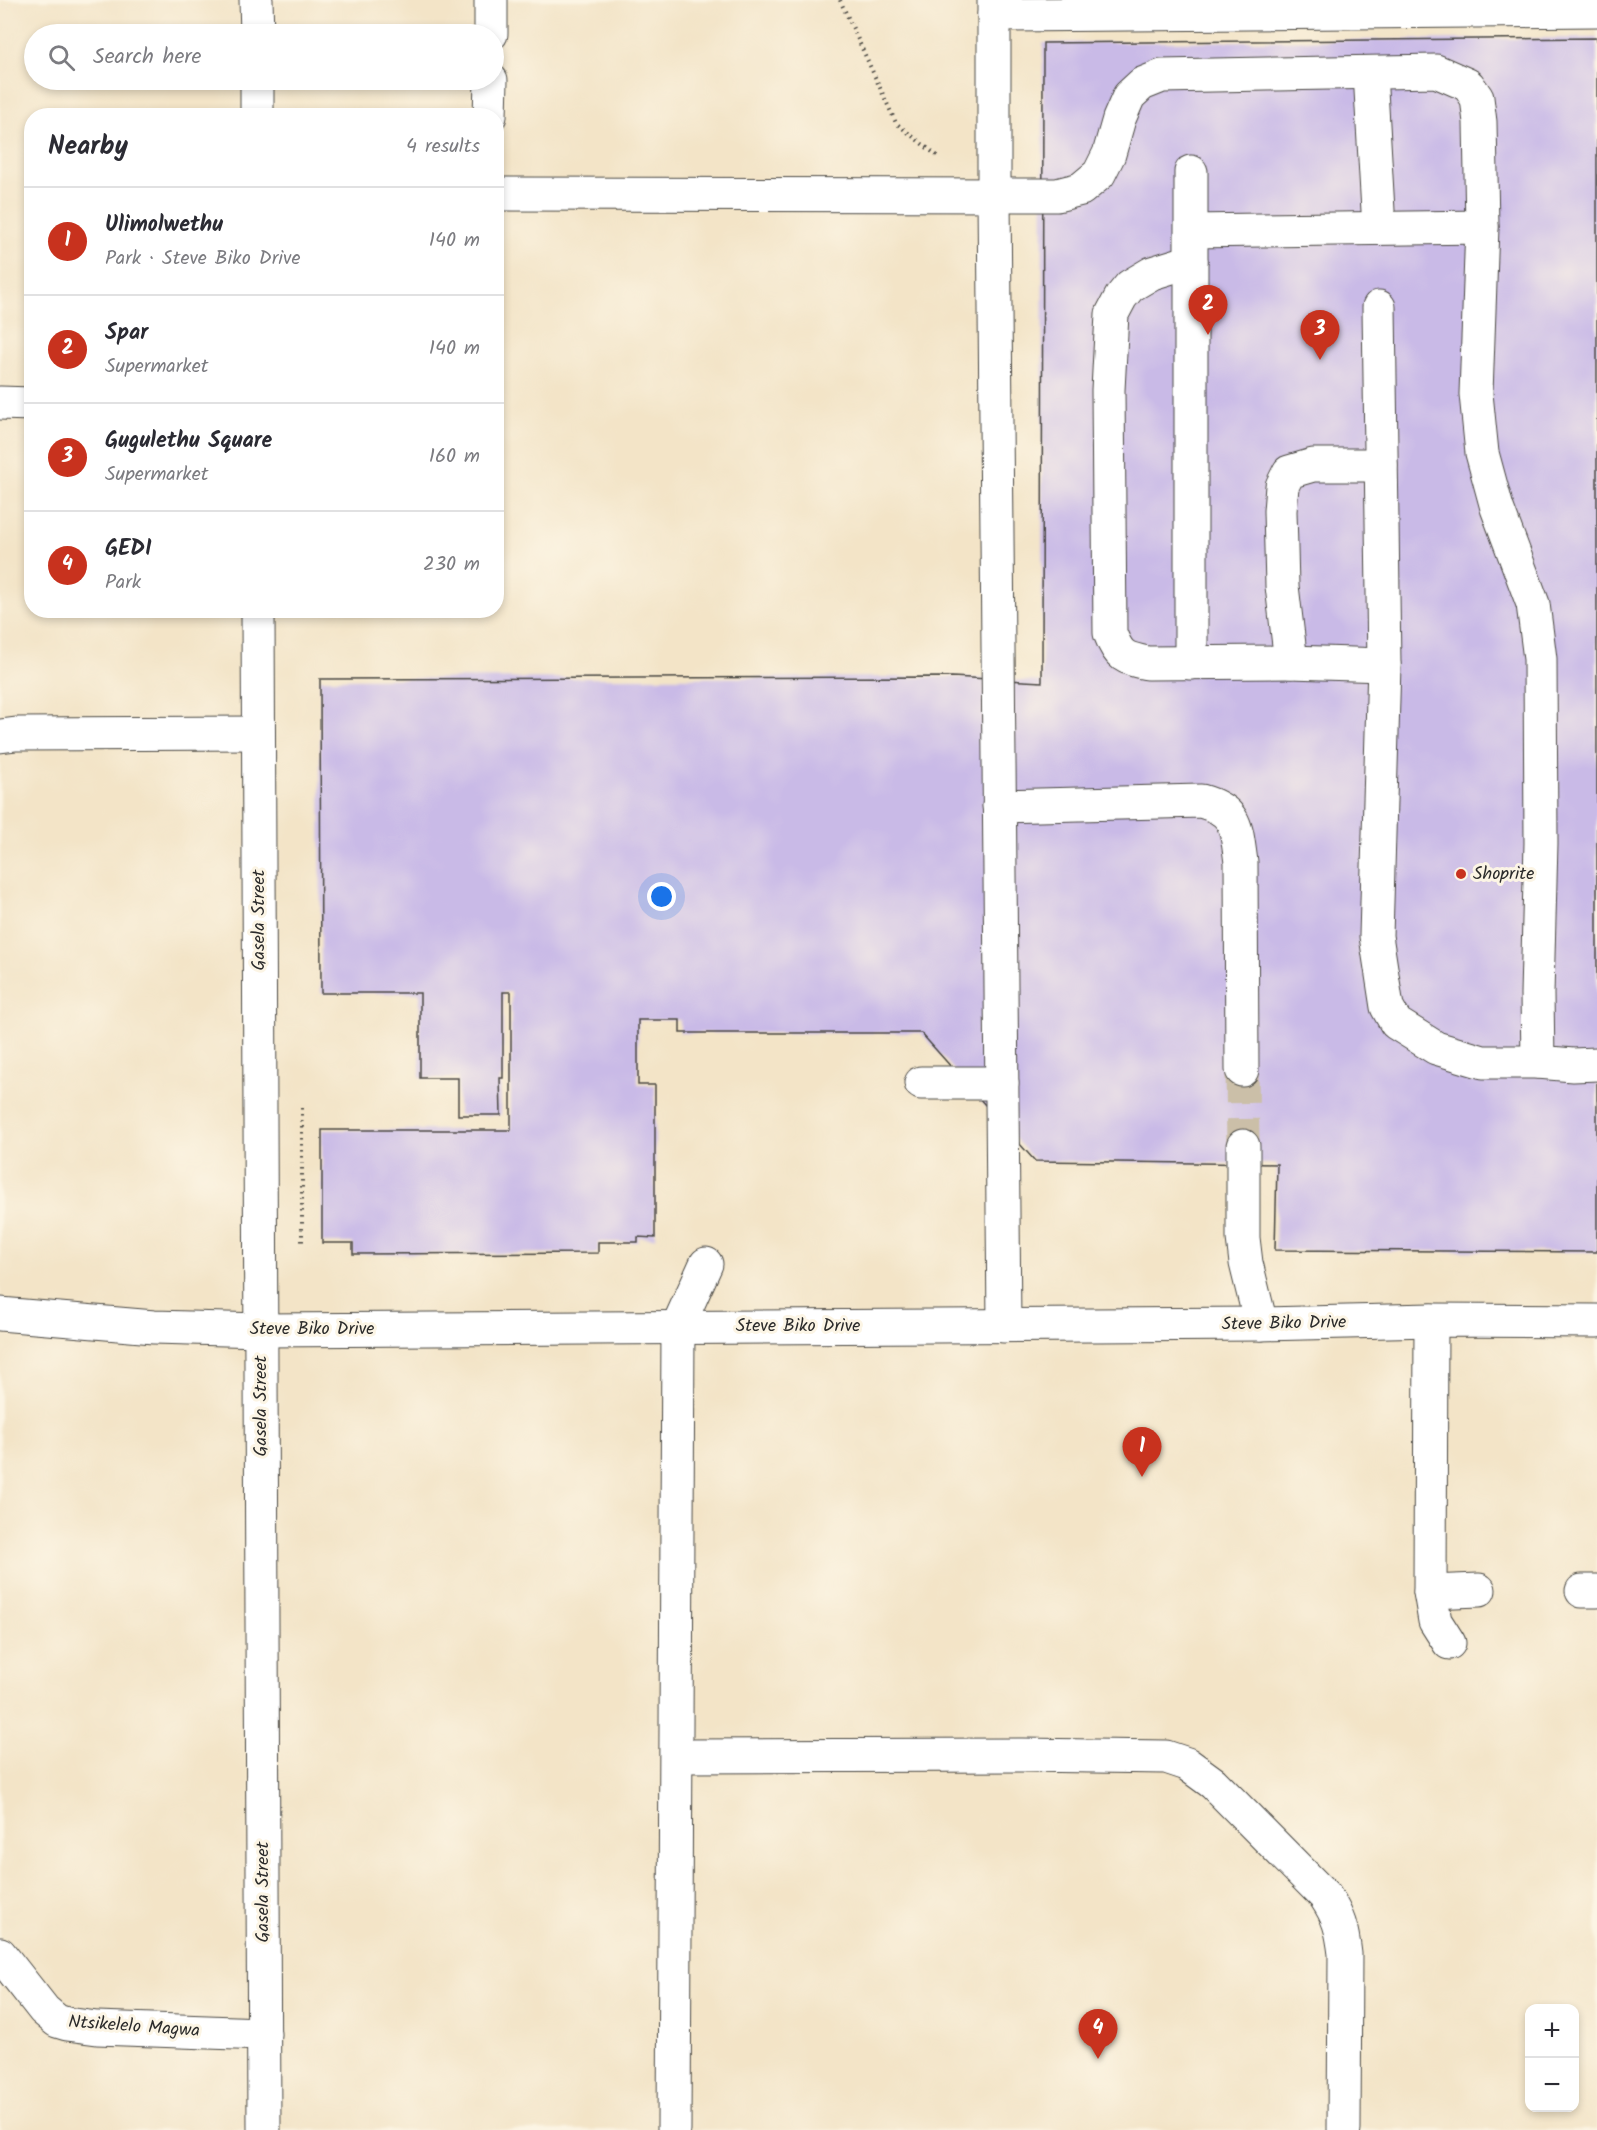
<!DOCTYPE html>
<html lang="en">
<head>
<meta charset="utf-8">
<style>
	:root { --surface:#fff; --page:#f7f7f7; --text:#2b2b33; --muted:#7c7c81; --line:#e1e1e2; --accent:#c8321e }
	body { margin:0; font-family:Kalam,sans-serif; background:var(--page); color:var(--text) }
	.controls { position:absolute; right:18px; bottom:18px; display:grid; overflow:hidden; border-radius:12px; box-shadow:0 3px 9px #0003 }
	.controls button { width:54px; height:54px; display:grid; place-items:center; padding:0; border:0; border-bottom:2px solid var(--line); background:var(--surface); color:var(--text); font:30px sans-serif }
	.you { position:absolute; left:662px; top:897px; width:21px; height:21px; margin:-15px; border:4px solid #fff; border-radius:50%; background:#1a73e8; box-shadow:0 0 0 9px #1a73e833 }
	.badge { display:grid; place-items:center; width:39px; height:39px; border-radius:50%; background:var(--accent); color:#fff; font-size:20px; font-weight:700 }
	.pin { position:absolute; translate:-50% -50px; filter:drop-shadow(0 2px 3px #0008) }
	.pin::after { content:''; position:absolute; top:32px; width:21px; height:18px; background:inherit; clip-path:polygon(0 0,100% 0,50% 100%) }
	.list { margin:0; padding:0; list-style:none }
	h2 { display:flex; justify-content:space-between; align-items:center; height:78px; margin:0; padding:0 24px; font-size:26px }
	h2 small { font-size:20px; font-weight:400; color:var(--muted) }
	.list li { display:grid; grid-template-columns:39px 1fr auto; gap:18px; align-items:center; box-sizing:border-box; height:108px; padding:0 24px; border-top:2px solid var(--line) }
	.list b { display:block; font-size:22px; white-space:nowrap }
	.list p { margin:0; font-size:20px; white-space:nowrap; color:var(--muted) }
	.list em { font-size:20px; font-style:normal; color:var(--muted) }
	.icon { flex:none; width:33px; height:33px; fill:none; stroke:currentColor; stroke-width:2; stroke-linecap:round; stroke-linejoin:round }
	.map { position:relative; flex:none; width:1597px; height:2130px; overflow:hidden }
	.search { position:absolute; background:var(--surface); box-shadow:0 3px 9px #0003; left:24px; top:24px; width:480px; height:66px; display:flex; align-items:center; gap:15px; box-sizing:border-box; padding:0 21px; border-radius:33px; color:var(--muted); font-size:22px }
	.panel { position:absolute; background:var(--surface); box-shadow:0 3px 9px #0003; left:24px; top:108px; width:480px; height:510px; border-radius:24px }
	.map>svg:first-child { display:block }
	.building { fill:#c9bae7 }
	.lines { fill:none; stroke-linecap:round; stroke-linejoin:round }
	.minor-tunnel { stroke:#cbbfa8; stroke-width:33; stroke-dasharray:33 16; stroke-linecap:butt }
	.minor-casing { stroke:#494742; stroke-width:35 }
	.major-casing { stroke:#494742; stroke-width:35 }
	.path { stroke:#494742; stroke-width:4; stroke-dasharray:1.5 4.5; stroke-linecap:butt }
	.minor { stroke:#fff; stroke-width:33 }
	.major { stroke:#fff; stroke-width:33 }
	.poi-dot { fill:#c8321e; stroke:#fcf5e5; stroke-width:2 }
	.labels { text-anchor:middle; dominant-baseline:central; stroke-width:6; stroke-linejoin:round; paint-order:stroke }
	.poi-label { font-size:18px; fill:#2b2b2b; stroke:#fcf5e5; text-anchor:start }
	.street-label { font-size:18px; fill:#2b2b2b; stroke:#fcf5e5 }
</style>
</head>
<body>
<div class="map">
<svg width="1597" height="2130" viewBox="0 0 1597 2130">
	<rect width="100%" height="100%" fill="#fcf5e5"/>
	<filter id="ink" filterUnits="userSpaceOnUse"><feTurbulence type="fractalNoise" baseFrequency=".0167" numOctaves="2"/><feDisplacementMap in="SourceGraphic" scale="12" xChannelSelector="R" yChannelSelector="G"/><feConvolveMatrix kernelMatrix="1 2 1 2 8 2 1 2 1" color-interpolation-filters="sRGB"/></filter>
	<filter id="wash" filterUnits="userSpaceOnUse"><feTurbulence type="fractalNoise" baseFrequency=".008" numOctaves="4" result="noise"/><feDisplacementMap in="SourceGraphic" scale="24" xChannelSelector="R" yChannelSelector="G"/><feGaussianBlur stdDeviation="1.35" result="paint"/><feColorMatrix in="noise" values="0 0 0 0 0 0 0 0 0 0 0 0 0 0 0 0 0 1.4 0 .05"/><feComposite in="paint" operator="in"/></filter>
	<g filter="url(#wash)">
		<rect width="100%" height="100%" fill="#f3e4c7"/>
		<g id="blocks">
			<!-- building -->
			<polygon class="building" points="1597,38 1597,1252 1275,1250 1277,1164 1035,1161 921,1033 680,1033 680,1020 638,1020 638,1085 655,1085 655,1238 638,1237 638,1242 598,1242 598,1253 353,1254 353,1243 322,1243 322,1130 511,1130 511,992 503,992 503,1078 500,1078 501,1115 458,1115 458,1078 420,1078 420,993 321,993 320,679 952,677 1042,682 1043,43"/>
		</g>
	</g>
	<g filter="url(#ink)">
		<use href="#blocks" fill-opacity="0" stroke="#494742" stroke-width="1.5"/>
		<g class="lines">
			<!-- minor-tunnel -->
			<polyline class="minor-tunnel" points="1242,1070 1243,1146"/>
			<!-- minor casing -->
			<g class="minor-casing">
				<g id="minor">
					<polyline points="256,0 257,34"/>
					<polyline points="994,0 994,196 1004,1326"/>
					<polyline points="994,15 1597,10"/>
					<polyline points="491,34 491,0"/>
					<polyline points="1370,73 1379,228"/>
					<polyline points="257,80 257,116"/>
					<polyline points="490,116 491,80"/>
					<polyline points="496,194 1057,195 1081,189 1099,174 1109,154 1119,119 1129,96 1142,84 1162,76 1436,71 1468,85 1477,98 1480,122 1482,227 1476,394 1482,453 1497,508 1533,604 1540,659 1541,843 1537,994 1538,1062 1573,1065 1597,1064"/>
					<polyline points="1192,231 1482,227"/>
					<path d="M 1191,261 L 1152,273 L 1130,286 L 1121,297 L 1112,314 L 1108,390 L 1110,633 C 1119,657 1124,658 1147,663 L 1291,662"/>
					<polyline points="1379,307 1384,665 1376,936 1387,1007 1396,1023 1436,1048 1483,1062 1538,1062"/>
					<polyline points="0,403 32,404"/>
					<polyline points="1381,465 1313,465 1289,472 1282,486 1280,511 1282,586 1291,662 1384,665"/>
					<polyline points="258,610 264,2130"/>
					<polyline points="1191,663 1191,172"/>
					<polyline points="0,736 16,734 258,733"/>
					<path d="M 999,806 L 1201,801 C 1238,811 1236,828 1241,862 L 1242,1070"/>
					<polyline points="921,1083 1002,1083"/>
					<polyline points="1243,1146 1243,1238 1246,1263 1261,1324"/>
					<polyline points="1431,1320 1430,1592 1435,1621 1449,1643"/>
					<polyline points="1582,1591 1597,1591"/>
					<polyline points="1430,1592 1479,1590"/>
					<path d="M 677,1756 L 1022,1755 L 1166,1757 L 1187,1764 L 1213,1783 L 1325,1896 C 1339,1917 1342,1929 1345,1954 L 1344,2130"/>
					<polyline points="0,1954 44,2010 57,2021 67,2024 97,2028 264,2034"/>
					<polyline points="674,2130 678,1326 706,1264"/>
				</g>
			</g>
			<!-- major casing -->
			<g class="major-casing">
				<polyline id="major" points="0,1314 154,1327 261,1330 1261,1324 1431,1320 1597,1321"/>
			</g>
			<!-- path -->
			<g class="path">
				<polyline points="840,0 896,123 940,158"/>
				<polyline points="302,1108 302,1244"/>
			</g>
			<!-- minor -->
			<use href="#minor" class="minor"/>
			<!-- major -->
			<use href="#major" class="major"/>
		</g>
	</g>
	<!-- markers -->
	<circle class="poi-dot" cx="1461" cy="874" r="6"/>
	<g class="labels">
		<!-- poi labels -->
		<g class="poi-label">
			<text x="1473" y="874">Shoprite</text>
		</g>
		<!-- street labels -->
		<g class="street-label">
			<text transform="translate(259 920) rotate(-90)">Gasela Street</text>
			<text transform="translate(1284 1324) rotate(-1)">Steve Biko Drive</text>
			<text x="798" y="1326">Steve Biko Drive</text>
			<text x="312" y="1329">Steve Biko Drive</text>
			<text transform="translate(261 1406) rotate(-90)">Gasela Street</text>
			<text transform="translate(263 1892) rotate(-90)">Gasela Street</text>
			<text transform="translate(134 2027) rotate(4)">Ntsikelelo Magwa</text>
		</g>
	</g>
</svg>
<div class="controls">
<button>+</button>
<button>−</button>
</div>
<div class="you"></div>
<div class="pin badge" style="left:1142px;top:1477px">1</div>
<div class="pin badge" style="left:1208px;top:335px">2</div>
<div class="pin badge" style="left:1320px;top:360px">3</div>
<div class="pin badge" style="left:1098px;top:2059px">4</div>
<div class="search"><svg class="icon" aria-label="search" viewBox="0 0 24 24"><circle cx="10" cy="10" r="6"/><path d="M15 15l6 6"/></svg>Search here</div>
<section class="panel">
<h2>Nearby<small>4 results</small></h2>
<ul class="list">
<li><span class="badge">1</span><div><b>Ulimolwethu</b><p>Park · Steve Biko Drive</p></div><em>140 m</em></li>
<li><span class="badge">2</span><div><b>Spar</b><p>Supermarket</p></div><em>140 m</em></li>
<li><span class="badge">3</span><div><b>Gugulethu Square</b><p>Supermarket</p></div><em>160 m</em></li>
<li><span class="badge">4</span><div><b>GEDI</b><p>Park</p></div><em>230 m</em></li>
</ul>
</section>
</div>
</body>
</html>
